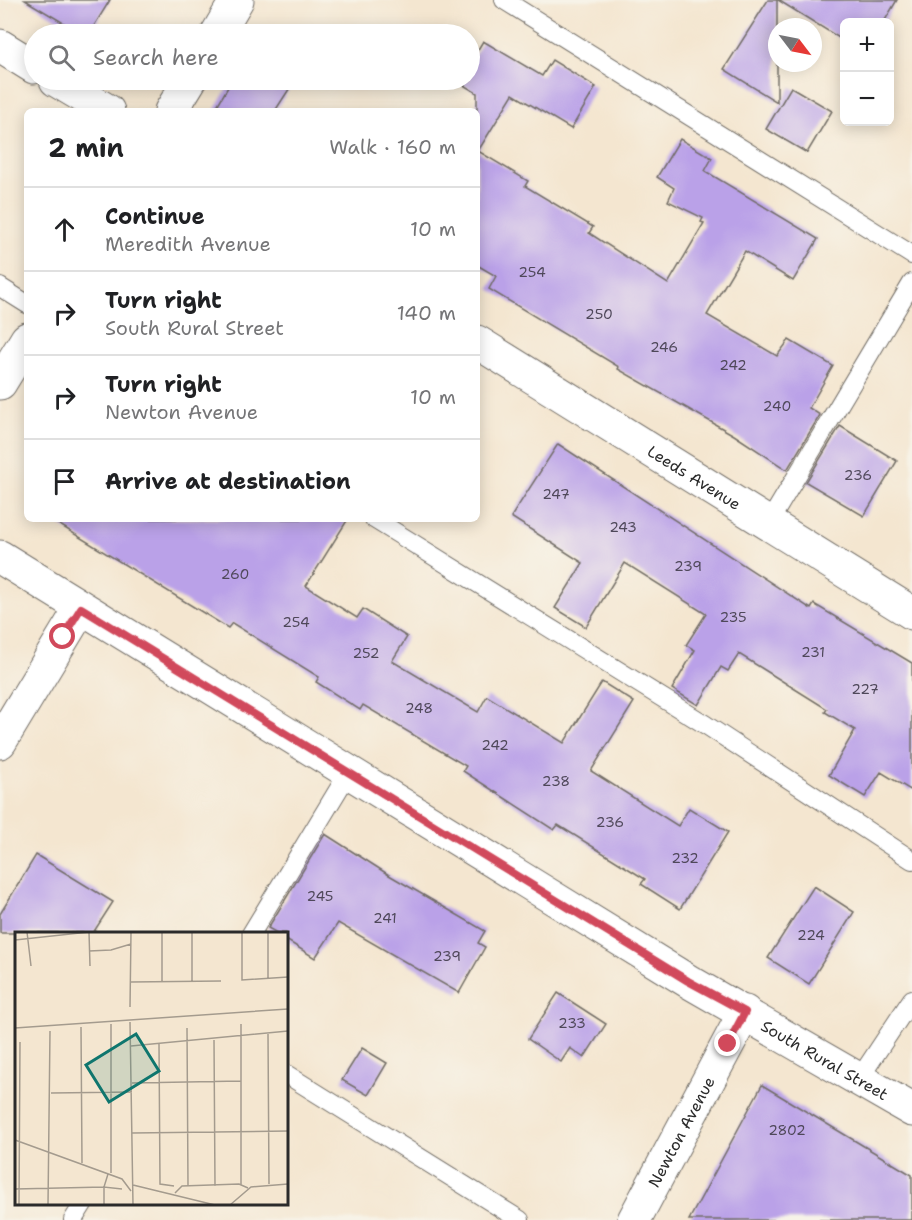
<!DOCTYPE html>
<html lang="en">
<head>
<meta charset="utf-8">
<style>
	:root { --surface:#fff; --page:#f6f6f6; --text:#202124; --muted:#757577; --line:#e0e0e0 }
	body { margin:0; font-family:"Shantell Sans",sans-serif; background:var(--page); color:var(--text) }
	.controls { position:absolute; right:18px; top:18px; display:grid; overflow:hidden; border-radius:9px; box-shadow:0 3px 15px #0003 }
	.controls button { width:54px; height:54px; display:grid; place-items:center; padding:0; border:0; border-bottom:2px solid var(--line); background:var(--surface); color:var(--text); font:30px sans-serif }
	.compass { position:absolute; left:768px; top:18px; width:54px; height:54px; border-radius:50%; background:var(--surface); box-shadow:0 3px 15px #0003; rotate:122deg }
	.stop { position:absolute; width:18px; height:18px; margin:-14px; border:4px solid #d1495b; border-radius:50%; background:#fff }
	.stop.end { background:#d1495b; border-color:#fff; box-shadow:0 2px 6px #0008 }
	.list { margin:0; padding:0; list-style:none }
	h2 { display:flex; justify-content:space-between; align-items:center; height:78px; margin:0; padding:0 24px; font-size:26px }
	h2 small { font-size:20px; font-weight:400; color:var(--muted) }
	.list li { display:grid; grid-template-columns:39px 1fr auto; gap:18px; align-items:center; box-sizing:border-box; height:84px; padding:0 24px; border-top:2px solid var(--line) }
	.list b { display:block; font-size:22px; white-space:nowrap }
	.list p { margin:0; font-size:20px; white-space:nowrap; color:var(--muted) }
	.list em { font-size:20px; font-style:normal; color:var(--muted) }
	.icon { flex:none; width:33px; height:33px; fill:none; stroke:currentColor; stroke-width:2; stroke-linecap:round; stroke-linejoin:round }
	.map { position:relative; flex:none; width:912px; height:1220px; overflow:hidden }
	.search { position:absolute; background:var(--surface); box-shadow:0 3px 15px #0003; left:24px; top:24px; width:456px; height:66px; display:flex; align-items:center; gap:15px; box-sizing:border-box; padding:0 21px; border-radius:33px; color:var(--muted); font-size:22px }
	.panel { position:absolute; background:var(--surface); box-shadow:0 3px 15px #0003; left:24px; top:108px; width:456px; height:414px; border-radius:9px }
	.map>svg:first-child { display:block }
	.building { fill:#baa1e8 }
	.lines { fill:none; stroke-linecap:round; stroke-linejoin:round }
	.service-casing { stroke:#716c65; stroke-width:20 }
	.minor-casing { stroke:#716c65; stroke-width:35 }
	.secondary-casing { stroke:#716c65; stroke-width:35 }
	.service { stroke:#fff; stroke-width:18 }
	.minor { stroke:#fff; stroke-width:33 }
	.secondary { stroke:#fff; stroke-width:33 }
	.route { stroke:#d1495b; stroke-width:8 }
	.labels { text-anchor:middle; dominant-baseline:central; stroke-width:5; stroke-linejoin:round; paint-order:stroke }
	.number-label { font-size:14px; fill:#4f485a }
	.street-label { font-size:16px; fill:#2b2b2b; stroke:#f7f3e8 }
	.inset-road { fill:none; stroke:#a49b8e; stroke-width:1.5 }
	.view { fill:#0f766e; fill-opacity:0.15; stroke:#0f766e; stroke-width:3 }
	.inset-edge { fill:none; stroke:#2b2b2b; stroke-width:3 }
</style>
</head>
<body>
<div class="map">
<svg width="912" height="1220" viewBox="0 0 912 1220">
	<rect width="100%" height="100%" fill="#f7f3e8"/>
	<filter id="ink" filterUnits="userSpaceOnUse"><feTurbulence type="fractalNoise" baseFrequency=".0167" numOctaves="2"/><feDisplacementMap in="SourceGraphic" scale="12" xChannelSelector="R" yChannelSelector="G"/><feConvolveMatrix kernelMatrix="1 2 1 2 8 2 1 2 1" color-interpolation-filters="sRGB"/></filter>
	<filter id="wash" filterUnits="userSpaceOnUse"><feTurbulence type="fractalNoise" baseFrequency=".008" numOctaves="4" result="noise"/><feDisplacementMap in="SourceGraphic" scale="24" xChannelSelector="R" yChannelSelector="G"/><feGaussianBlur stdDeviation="1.35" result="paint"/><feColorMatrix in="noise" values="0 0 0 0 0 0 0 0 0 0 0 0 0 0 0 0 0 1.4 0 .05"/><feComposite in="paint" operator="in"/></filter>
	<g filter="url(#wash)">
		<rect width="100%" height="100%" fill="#f4e6d0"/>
		<g id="blocks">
			<!-- building -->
			<g class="building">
				<polygon points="25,0 110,0 89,34 82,34"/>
				<polygon points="768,0 777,0 777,102 724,69"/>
				<polygon points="778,0 897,0 884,22 844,22 844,41"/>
				<polygon points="483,41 542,76 552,60 596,87 571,129 513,94 478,151 528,181 525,186 593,227 589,233 668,284 704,223 701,222 703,218 668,201 674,188 657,177 680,139 712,158 705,171 818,239 793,281 745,251 707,315 777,356 789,340 833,366 809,408 820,415 787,470 734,435 618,369 619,367 489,289 496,276 477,265 477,93 458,82 470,80 470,63"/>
				<polygon points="232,80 295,80 275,111 214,111"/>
				<polygon points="791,87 832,111 807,153 766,129"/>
				<polygon points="840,426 897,461 864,516 806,482"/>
				<polygon points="558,444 811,609 814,604 912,663 912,791 881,772 865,797 829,775 855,730 825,712 827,709 739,654 728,671 721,667 698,705 672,689 695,650 686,645 706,614 625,563 586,627 555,608 583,563 511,517"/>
				<polygon points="50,519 348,519 306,586 357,618 363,609 407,637 392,661 478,712 487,696 564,743 602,682 634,702 591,771 678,826 689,808 728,832 680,909 641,884 645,879 558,825 554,830 463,771 466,766 363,705 360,710 316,682 319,677 232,623 228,628"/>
				<polygon points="325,834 389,875 485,931 478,943 485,947 459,993 338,923 315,958 286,940 286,933 277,933 268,928"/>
				<polygon points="36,855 113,902 93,933 0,933 0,914"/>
				<polygon points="814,886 854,912 809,984 768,958"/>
				<polygon points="558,993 606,1024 584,1058 570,1048 561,1062 528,1039"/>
				<polygon points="362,1048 387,1063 368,1095 342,1080"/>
				<polygon points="762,1085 912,1175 912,1220 689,1220"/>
			</g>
		</g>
	</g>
	<g filter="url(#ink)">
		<use href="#blocks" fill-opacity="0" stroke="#716c65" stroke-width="1.5"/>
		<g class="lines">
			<!-- service casing -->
			<g class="service-casing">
				<g id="service">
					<polyline points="504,0 912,255"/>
					<polyline points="0,287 27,304"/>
					<polyline points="374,519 706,725 912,860"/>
					<polyline points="768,524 912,283"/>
					<polyline points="251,934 349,772"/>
					<polyline points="286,1074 520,1220"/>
					<polyline points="859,1079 912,999"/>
					<polyline points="73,1220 83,1204"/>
				</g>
			</g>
			<!-- minor casing -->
			<g class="minor-casing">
				<g id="minor">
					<polyline points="217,34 237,0"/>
					<polyline points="0,46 34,67"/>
					<polyline points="56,80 108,111"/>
					<polyline points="171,111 190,80"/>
					<path id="s1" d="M 477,342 L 912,613"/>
					<polyline points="0,383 27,339"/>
					<polyline points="0,742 81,608"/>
					<path id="s2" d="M 634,1220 L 745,1012"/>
				</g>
			</g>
			<!-- secondary casing -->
			<g class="secondary-casing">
				<g id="secondary">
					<path id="s3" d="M 0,557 L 688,981 L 912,1110"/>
				</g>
			</g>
			<!-- service -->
			<use href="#service" class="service"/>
			<!-- minor -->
			<use href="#minor" class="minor"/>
			<!-- secondary -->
			<use href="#secondary" class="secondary"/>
		</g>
	</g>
	<g class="lines" filter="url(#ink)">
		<!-- route -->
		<polyline class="route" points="63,637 81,608 688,981 745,1012 728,1044"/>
	</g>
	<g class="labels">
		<!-- number labels -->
		<g class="number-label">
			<text x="532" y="272">254</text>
			<text x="599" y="314">250</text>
			<text x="664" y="347">246</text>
			<text x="733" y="365">242</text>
			<text x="777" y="406">240</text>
			<text x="858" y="475">236</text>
			<text x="556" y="494">247</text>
			<text x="623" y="527">243</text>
			<text x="688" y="566">239</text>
			<text x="235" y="574">260</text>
			<text x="733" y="617">235</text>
			<text x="296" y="622">254</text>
			<text x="813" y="652">231</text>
			<text x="366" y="653">252</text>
			<text x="865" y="689">227</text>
			<text x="419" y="708">248</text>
			<text x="495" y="745">242</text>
			<text x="556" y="781">238</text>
			<text x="610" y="822">236</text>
			<text x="685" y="858">232</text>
			<text x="320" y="896">245</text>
			<text x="385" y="918">241</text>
			<text x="811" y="935">224</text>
			<text x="447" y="956">239</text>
			<text x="572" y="1023">233</text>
			<text x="787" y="1130">2802</text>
		</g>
		<!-- street labels -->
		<g class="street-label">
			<text stroke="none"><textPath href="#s1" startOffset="256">Leeds Avenue</textPath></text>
			<text stroke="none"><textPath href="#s3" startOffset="966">South Rural Street</textPath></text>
			<text stroke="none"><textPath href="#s2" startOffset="100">Newton Avenue</textPath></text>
		</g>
	</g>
	<!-- overview -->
	<g transform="translate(15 932)">
		<rect width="273" height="273" fill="#f4e6d0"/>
		<path class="inset-road" d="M 12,0 L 16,34M 74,0 L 75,34M 147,0 L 147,50M 177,0 L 177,49M 227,0 L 227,48 L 273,45M 253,0 L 253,46M 0,8 L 74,0M 74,19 L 96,18 L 116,12M 116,50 L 206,49M 115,75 L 116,0M 115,90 L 118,273M 96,92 L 96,241M 226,92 L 226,253M 66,95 L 67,231M 0,96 L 273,77M 172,96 L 173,254M 253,102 L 254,252M 199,108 L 200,254M 144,112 L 145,252 L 159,254M 116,114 L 273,99M 117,151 L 226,149M 36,161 L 117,160M 117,201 L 273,199M 0,208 L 107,247 L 116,259M 118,253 L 200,273M 0,257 L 89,255 L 93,242M 160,261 L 167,254 L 224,252 L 233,256M 4,273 L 5,110M 33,273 L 35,99M 89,273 L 89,255 L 107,257M 215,273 L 236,255 L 273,252"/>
		<path class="view" d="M 121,102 L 144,139 L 94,170 L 71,133 Z"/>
		<rect width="273" height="273" class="inset-edge"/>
	</g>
</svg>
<div class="controls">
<button>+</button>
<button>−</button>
</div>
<svg class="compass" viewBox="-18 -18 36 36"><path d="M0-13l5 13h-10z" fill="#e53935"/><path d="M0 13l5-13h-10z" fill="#757577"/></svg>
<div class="stop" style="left:63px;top:637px"></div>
<div class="stop end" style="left:728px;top:1044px"></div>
<div class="search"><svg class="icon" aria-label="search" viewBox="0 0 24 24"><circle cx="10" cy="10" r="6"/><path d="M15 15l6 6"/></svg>Search here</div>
<section class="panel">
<h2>2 min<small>Walk · 160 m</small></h2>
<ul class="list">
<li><svg class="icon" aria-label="ahead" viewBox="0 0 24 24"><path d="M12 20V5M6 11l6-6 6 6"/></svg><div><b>Continue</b><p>Meredith Avenue</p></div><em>10 m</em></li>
<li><svg class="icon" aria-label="right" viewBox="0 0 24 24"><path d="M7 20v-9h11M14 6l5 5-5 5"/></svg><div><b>Turn right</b><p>South Rural Street</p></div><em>140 m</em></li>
<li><svg class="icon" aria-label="right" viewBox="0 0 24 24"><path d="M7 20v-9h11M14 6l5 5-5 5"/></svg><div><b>Turn right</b><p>Newton Avenue</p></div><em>10 m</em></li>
<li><svg class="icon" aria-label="arrive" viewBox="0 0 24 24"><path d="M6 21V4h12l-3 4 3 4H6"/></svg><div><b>Arrive at destination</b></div></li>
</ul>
</section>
</div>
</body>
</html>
